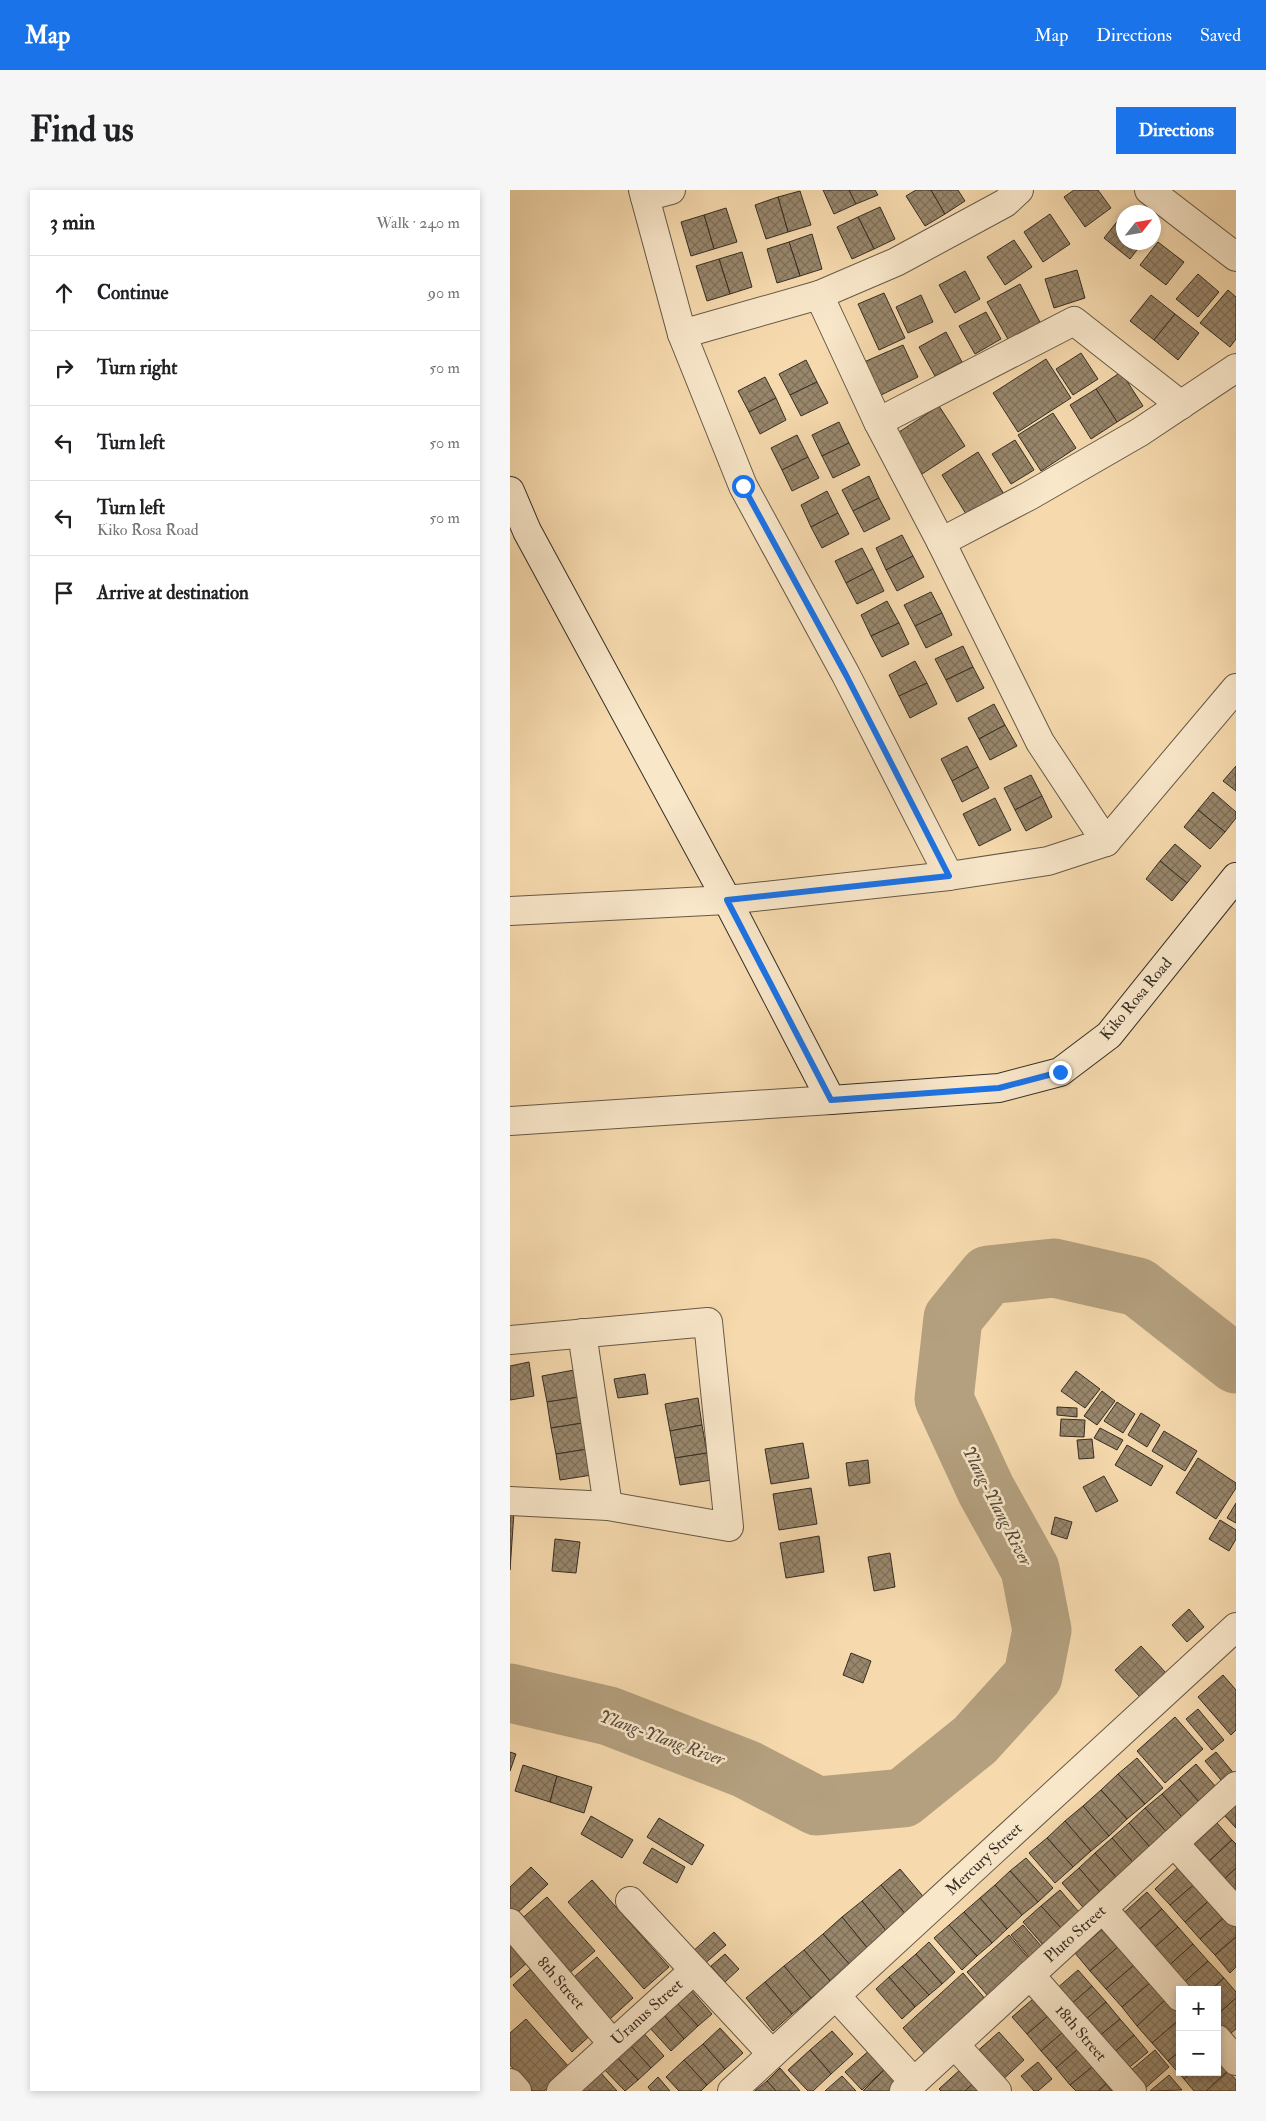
<!DOCTYPE html>
<html lang="en">
<head>
<meta charset="utf-8">
<style>
	:root { --surface:#fff; --page:#f6f6f6; --text:#202124; --muted:#757577; --line:#e0e0e0; --accent:#1a73e8 }
	body { margin:0; font-family:"IM FELL Double Pica",serif; background:var(--page); color:var(--text) }
	.controls { position:absolute; right:15px; bottom:15px; display:grid; overflow:hidden; border-radius:0px; box-shadow:0 2px 8px #0003 }
	.controls button { width:45px; height:45px; display:grid; place-items:center; padding:0; border:0; border-bottom:1px solid var(--line); background:var(--surface); color:var(--text); font:25px sans-serif }
	.compass { position:absolute; left:606px; top:15px; width:45px; height:45px; border-radius:50%; background:var(--surface); box-shadow:0 2px 8px #0003; rotate:59deg }
	.stop { position:absolute; width:15px; height:15px; margin:-11px; border:4px solid #1a73e8; border-radius:50%; background:#fff }
	.stop.end { background:#1a73e8; border-color:#fff; box-shadow:0 1px 5px #0008 }
	.list { margin:0; padding:0; list-style:none }
	h2 { display:flex; justify-content:space-between; align-items:center; height:65px; margin:0; padding:0 20px; font-size:21px }
	h2 small { font-size:16px; font-weight:400; color:var(--muted) }
	.list li { display:grid; grid-template-columns:32px 1fr auto; gap:15px; align-items:center; box-sizing:border-box; height:75px; padding:0 20px; border-top:1px solid var(--line) }
	.list b { display:block; font-size:19px; white-space:nowrap }
	.list p { margin:0; font-size:16px; white-space:nowrap; color:var(--muted) }
	.list em { font-size:16px; font-style:normal; color:var(--muted) }
	.icon { flex:none; width:28px; height:28px; fill:none; stroke:currentColor; stroke-width:2; stroke-linecap:round; stroke-linejoin:round }
	.map { position:relative; flex:none; width:726px; height:1901px; overflow:hidden; border-radius:0px }
	header { display:flex; align-items:center; gap:30px; box-sizing:border-box; height:70px; padding:0 25px; background:var(--accent); color:#fff }
	header strong { font-size:24px }
	nav { display:flex; gap:28px; margin-inline-start:auto; font-size:18px }
	.intro { display:flex; align-items:center; justify-content:space-between; box-sizing:border-box; height:120px; padding:0 30px }
	h1 { margin:0; font-size:35px }
	.button { padding:12px 22px; border-radius:0px; background:var(--accent); color:#fff; font-size:18px; font-weight:700 }
	main { display:flex; gap:30px; padding:0 30px }
	aside { flex:1; background:var(--surface); border-radius:0px; box-shadow:0 2px 8px #0003 }
	.map>svg:first-child { display:block }
	.lines { fill:none; stroke-linecap:round; stroke-linejoin:round }
	.river { stroke:#b4a07f; stroke-width:59 }
	.building { fill:url(#building-cross-hatch); stroke:#352e24 }
	.street-casing { stroke:#655946; stroke-width:30 }
	.secondary-casing { stroke:#352e24; stroke-width:30 }
	.street { stroke:#f9e7ca; stroke-width:28 }
	.secondary { stroke:#f9e7ca; stroke-width:28 }
	.route { stroke:#1a73e8; stroke-width:6 }
	.labels { text-anchor:middle; dominant-baseline:central; stroke-width:5; stroke-linejoin:round; paint-order:stroke }
	.street-label { font-size:16px; fill:#352e24; stroke:#f9e7ca }
	.water-label { font-size:18px; font-style:italic; fill:#554a3b; stroke:#f9e7ca }
</style>
</head>
<body>
<header>
<strong>Map</strong>
<nav><a>Map</a><a>Directions</a><a>Saved</a></nav>
</header>
<div class="intro"><h1>Find us</h1><a class="button">Directions</a></div>
<main>
<aside>
<h2>3 min<small>Walk · 240 m</small></h2>
<ul class="list">
<li><svg class="icon" aria-label="ahead" viewBox="0 0 24 24"><path d="M12 20V5M6 11l6-6 6 6"/></svg><div><b>Continue</b></div><em>90 m</em></li>
<li><svg class="icon" aria-label="right" viewBox="0 0 24 24"><path d="M7 20v-9h11M14 6l5 5-5 5"/></svg><div><b>Turn right</b></div><em>50 m</em></li>
<li><svg class="icon" aria-label="left" viewBox="0 0 24 24"><path d="M17 20v-9H6M10 6l-5 5 5 5"/></svg><div><b>Turn left</b></div><em>50 m</em></li>
<li><svg class="icon" aria-label="left" viewBox="0 0 24 24"><path d="M17 20v-9H6M10 6l-5 5 5 5"/></svg><div><b>Turn left</b><p>Kiko Rosa Road</p></div><em>50 m</em></li>
<li><svg class="icon" aria-label="arrive" viewBox="0 0 24 24"><path d="M6 21V4h12l-3 4 3 4H6"/></svg><div><b>Arrive at destination</b></div></li>
</ul>
</aside>
<div class="map">
<svg width="726" height="1901" viewBox="0 0 726 1901">
	<defs>
		<pattern id="building-cross-hatch" width="8" height="8" patternUnits="userSpaceOnUse" patternTransform="scale(1.25)"><rect width="8" height="8" fill="#99876c"/><path d="M0 0l8 8M0 8l8-8" fill="none" stroke="#7e6f59"/></pattern>
	</defs>
	<rect width="100%" height="100%" fill="#f6daae"/>
	<filter id="stains"><feTurbulence type="fractalNoise" baseFrequency=".004" numOctaves="4"/><feColorMatrix values="0 0 0 0 .2 0 0 0 0 .09 0 0 0 0 .02 0 0 0 .5 -.17"/></filter>
	<radialGradient id="worn" r=".72"><stop offset=".6" stop-color="#630" stop-opacity="0"/><stop offset="1" stop-color="#630" stop-opacity=".3"/></radialGradient>
	<g class="lines">
		<!-- river -->
		<polyline class="river" points="0,1503 99,1526 236,1579 307,1616 393,1608 465,1550 523,1486 532,1440 520,1379 476,1300 434,1209 443,1128 478,1085 544,1078 628,1097 726,1174"/>
	</g>
	<!-- building -->
	<g class="building">
		<polygon points="313,0 339,0 346,14 324,24"/>
		<polygon points="339,0 365,0 368,5 346,14"/>
		<polygon points="406,0 421,0 435,24 415,36 396,6"/>
		<polygon points="421,0 448,0 455,11 435,24"/>
		<polygon points="564,0 588,0 601,18 575,37 554,7"/>
		<polygon points="290,1 301,35 278,42 268,7"/>
		<polygon points="268,7 278,42 256,49 245,15"/>
		<polygon points="370,17 385,49 364,59 348,27"/>
		<polygon points="216,18 227,52 204,59 194,25"/>
		<polygon points="614,23 614,52 633,52 620,69 594,48"/>
		<polygon points="540,24 560,54 533,72 514,42"/>
		<polygon points="194,25 204,59 181,66 171,32"/>
		<polygon points="348,27 364,59 342,69 327,37"/>
		<polygon points="302,44 312,79 290,86 279,52"/>
		<polygon points="504,50 522,77 495,95 477,67"/>
		<polygon points="279,52 290,86 267,93 257,59"/>
		<polygon points="648,52 674,72 656,95 630,75"/>
		<polygon points="232,62 242,97 220,104 209,69"/>
		<polygon points="209,69 220,104 197,111 186,76"/>
		<polygon points="567,80 575,108 544,118 535,89"/>
		<polygon points="455,81 470,109 445,123 429,95"/>
		<polygon points="688,84 709,102 688,127 666,109"/>
		<polygon points="510,94 531,134 499,151 477,112"/>
		<polygon points="718,100 726,107 726,149 720,157 690,133"/>
		<polygon points="374,103 395,148 369,160 348,114"/>
		<polygon points="411,105 423,132 398,143 386,117"/>
		<polygon points="641,105 665,124 644,150 620,131"/>
		<polygon points="476,122 491,149 465,164 449,136"/>
		<polygon points="665,124 689,143 668,170 644,150"/>
		<polygon points="436,142 452,172 425,186 409,157"/>
		<polygon points="393,155 408,187 369,206 354,172"/>
		<polygon points="571,163 588,189 563,205 546,179"/>
		<polygon points="536,169 561,208 508,242 483,203"/>
		<polygon points="296,170 307,192 280,205 269,184"/>
		<polygon points="611,182 633,216 607,232 586,199"/>
		<polygon points="255,187 266,208 239,222 228,201"/>
		<polygon points="307,192 318,213 291,226 280,205"/>
		<polygon points="586,199 607,232 581,249 560,215"/>
		<polygon points="266,208 276,230 250,244 239,222"/>
		<polygon points="429,216 455,256 412,284 386,244"/>
		<polygon points="543,223 566,258 531,281 508,245"/>
		<polygon points="329,232 339,253 312,266 302,245"/>
		<polygon points="287,245 298,267 272,280 261,258"/>
		<polygon points="505,250 524,280 501,294 482,264"/>
		<polygon points="339,253 350,275 323,288 312,266"/>
		<polygon points="468,262 497,309 461,332 432,285"/>
		<polygon points="298,267 309,288 282,301 272,280"/>
		<polygon points="359,286 369,308 343,321 332,300"/>
		<polygon points="317,301 328,323 301,337 291,315"/>
		<polygon points="369,308 380,329 354,342 343,321"/>
		<polygon points="328,323 339,344 312,358 301,337"/>
		<polygon points="392,345 403,366 376,380 366,358"/>
		<polygon points="352,358 363,379 336,393 325,371"/>
		<polygon points="403,366 414,387 387,401 376,380"/>
		<polygon points="363,379 374,401 347,414 336,393"/>
		<polygon points="421,402 432,423 405,436 394,415"/>
		<polygon points="377,411 389,433 361,446 351,425"/>
		<polygon points="432,423 442,445 416,458 405,436"/>
		<polygon points="389,433 399,454 372,467 361,446"/>
		<polygon points="453,456 463,477 436,490 425,469"/>
		<polygon points="405,471 417,493 389,506 379,485"/>
		<polygon points="463,477 474,498 447,512 436,490"/>
		<polygon points="417,493 427,514 400,528 389,506"/>
		<polygon points="484,514 495,535 469,549 458,528"/>
		<polygon points="495,535 507,556 480,570 469,549"/>
		<polygon points="457,556 468,577 442,591 431,569"/>
		<polygon points="726,576 726,601 713,591"/>
		<polygon points="468,577 479,598 452,612 442,591"/>
		<polygon points="521,585 532,606 505,620 494,598"/>
		<polygon points="703,602 726,622 726,628 715,642 688,620"/>
		<polygon points="532,606 542,627 516,641 505,620"/>
		<polygon points="485,608 501,640 469,656 453,624"/>
		<polygon points="688,620 715,642 700,659 674,637"/>
		<polygon points="665,654 691,676 677,693 650,671"/>
		<polygon points="650,671 677,693 662,711 636,689"/>
		<polygon points="19,1172 24,1206 0,1210 0,1176"/>
		<polygon points="64,1180 69,1207 37,1212 32,1186"/>
		<polygon points="566,1181 590,1199 575,1218 551,1201"/>
		<polygon points="135,1184 138,1204 108,1208 104,1189"/>
		<polygon points="592,1201 605,1211 587,1235 574,1226"/>
		<polygon points="69,1207 73,1233 41,1238 37,1212"/>
		<polygon points="188,1208 192,1235 160,1241 155,1214"/>
		<polygon points="607,1212 625,1224 613,1243 594,1231"/>
		<polygon points="547,1217 567,1218 567,1227 547,1225"/>
		<polygon points="631,1223 650,1235 637,1257 618,1245"/>
		<polygon points="551,1229 575,1230 574,1247 550,1246"/>
		<polygon points="73,1233 78,1259 46,1264 41,1238"/>
		<polygon points="192,1235 197,1263 165,1268 160,1241"/>
		<polygon points="590,1238 613,1250 607,1260 584,1248"/>
		<polygon points="654,1241 687,1261 675,1281 642,1261"/>
		<polygon points="582,1249 584,1268 569,1269 567,1250"/>
		<polygon points="293,1253 299,1288 261,1294 255,1259"/>
		<polygon points="617,1255 653,1276 641,1296 605,1275"/>
		<polygon points="78,1259 82,1285 50,1290 46,1264"/>
		<polygon points="197,1263 202,1290 170,1295 165,1268"/>
		<polygon points="688,1268 726,1293 726,1298 706,1329 666,1303"/>
		<polygon points="358,1270 360,1293 339,1296 336,1273"/>
		<polygon points="594,1286 608,1311 586,1322 573,1297"/>
		<polygon points="301,1298 307,1334 269,1340 263,1304"/>
		<polygon points="726,1313 726,1333 717,1328"/>
		<polygon points="0,1322 4,1322 0,1380"/>
		<polygon points="545,1327 562,1332 557,1349 541,1344"/>
		<polygon points="710,1330 726,1340 726,1349 719,1361 699,1349"/>
		<polygon points="309,1346 314,1382 276,1388 270,1353"/>
		<polygon points="45,1349 70,1352 66,1383 42,1381"/>
		<polygon points="380,1363 385,1397 364,1401 358,1367"/>
		<polygon points="679,1419 694,1437 677,1452 662,1435"/>
		<polygon points="631,1456 657,1484 631,1508 605,1480"/>
		<polygon points="341,1463 361,1471 353,1493 333,1485"/>
		<polygon points="713,1485 726,1500 726,1540 721,1545 688,1507"/>
		<polygon points="688,1519 714,1550 702,1560 676,1529"/>
		<polygon points="665,1527 693,1559 655,1593 627,1561"/>
		<polygon points="0,1562 6,1564 0,1581"/>
		<polygon points="706,1562 726,1586 717,1597 695,1571"/>
		<polygon points="627,1568 653,1598 635,1614 608,1584"/>
		<polygon points="686,1574 712,1604 695,1619 669,1589"/>
		<polygon points="13,1575 47,1586 40,1612 5,1601"/>
		<polygon points="608,1584 635,1614 617,1629 591,1600"/>
		<polygon points="47,1586 82,1597 74,1623 40,1612"/>
		<polygon points="669,1589 695,1619 678,1634 652,1604"/>
		<polygon points="591,1600 617,1629 599,1646 573,1616"/>
		<polygon points="652,1604 678,1634 662,1648 635,1618"/>
		<polygon points="726,1615 726,1638 714,1625"/>
		<polygon points="573,1616 599,1646 581,1661 555,1631"/>
		<polygon points="635,1618 662,1648 645,1663 619,1633"/>
		<polygon points="81,1626 123,1650 112,1668 71,1644"/>
		<polygon points="149,1628 194,1655 182,1675 137,1647"/>
		<polygon points="555,1631 581,1661 563,1677 537,1648"/>
		<polygon points="619,1633 645,1663 628,1678 602,1648"/>
		<polygon points="707,1633 722,1650 695,1675 679,1658"/>
		<polygon points="537,1648 563,1677 545,1693 519,1663"/>
		<polygon points="602,1648 628,1678 611,1693 585,1663"/>
		<polygon points="722,1650 726,1654 726,1678 710,1693 695,1675"/>
		<polygon points="142,1658 175,1677 167,1693 133,1673"/>
		<polygon points="585,1663 611,1693 595,1708 569,1678"/>
		<polygon points="516,1668 543,1698 528,1712 500,1681"/>
		<polygon points="673,1673 688,1691 660,1715 645,1699"/>
		<polygon points="21,1677 38,1694 4,1726 0,1722 0,1697"/>
		<polygon points="569,1678 595,1708 578,1723 552,1693"/>
		<polygon points="726,1678 726,1709 710,1693"/>
		<polygon points="390,1679 417,1711 398,1727 371,1695"/>
		<polygon points="500,1681 528,1712 512,1725 485,1695"/>
		<polygon points="82,1690 159,1777 134,1799 58,1712"/>
		<polygon points="688,1691 703,1707 675,1732 660,1715"/>
		<polygon points="371,1695 398,1727 378,1743 352,1711"/>
		<polygon points="485,1695 512,1725 497,1739 470,1708"/>
		<polygon points="550,1700 569,1722 551,1738 531,1716"/>
		<polygon points="637,1702 652,1719 623,1745 608,1728"/>
		<polygon points="37,1707 85,1761 57,1785 9,1731"/>
		<polygon points="703,1707 718,1724 690,1749 675,1732"/>
		<polygon points="470,1708 497,1739 482,1753 454,1722"/>
		<polygon points="352,1711 378,1743 359,1760 332,1727"/>
		<polygon points="531,1716 551,1738 533,1755 513,1732"/>
		<polygon points="652,1719 668,1737 639,1762 623,1745"/>
		<polygon points="454,1722 482,1753 467,1766 439,1735"/>
		<polygon points="718,1724 726,1733 726,1747 705,1765 690,1749"/>
		<polygon points="332,1727 359,1760 340,1775 313,1744"/>
		<polygon points="439,1735 467,1766 452,1780 424,1748"/>
		<polygon points="513,1735 532,1757 520,1768 501,1745"/>
		<polygon points="668,1737 683,1754 654,1780 639,1762"/>
		<polygon points="594,1738 609,1756 580,1781 565,1763"/>
		<polygon points="204,1742 216,1755 192,1776 180,1764"/>
		<polygon points="313,1744 340,1775 321,1792 294,1760"/>
		<polygon points="499,1745 520,1770 478,1806 457,1782"/>
		<polygon points="726,1747 726,1777 720,1783 705,1765"/>
		<polygon points="0,1750 19,1771 0,1788"/>
		<polygon points="419,1752 445,1782 432,1794 406,1764"/>
		<polygon points="683,1754 698,1771 669,1797 654,1780"/>
		<polygon points="609,1756 625,1774 596,1799 580,1781"/>
		<polygon points="294,1760 321,1792 301,1808 274,1776"/>
		<polygon points="215,1764 229,1779 215,1792 201,1776"/>
		<polygon points="406,1764 432,1794 419,1805 392,1776"/>
		<polygon points="87,1767 123,1808 100,1829 64,1787"/>
		<polygon points="698,1771 714,1788 701,1800 672,1800 669,1797"/>
		<polygon points="26,1774 85,1841 62,1862 3,1795"/>
		<polygon points="625,1774 641,1792 612,1817 596,1799"/>
		<polygon points="274,1776 301,1808 282,1824 255,1792"/>
		<polygon points="392,1776 419,1805 405,1817 379,1787"/>
		<polygon points="568,1780 582,1796 559,1816 545,1800"/>
		<polygon points="453,1783 477,1811 416,1865 393,1838"/>
		<polygon points="379,1787 405,1817 392,1829 366,1799"/>
		<polygon points="714,1788 726,1802 726,1808 707,1825 707,1800 701,1800"/>
		<polygon points="255,1792 282,1824 263,1841 236,1808"/>
		<polygon points="641,1792 656,1809 627,1836 612,1817"/>
		<polygon points="582,1796 596,1812 573,1832 559,1816"/>
		<polygon points="180,1799 202,1824 188,1836 166,1812"/>
		<polygon points="726,1808 726,1839 715,1848 707,1839 707,1825"/>
		<polygon points="523,1809 538,1826 517,1844 502,1827"/>
		<polygon points="656,1809 670,1825 670,1829 642,1853 627,1836"/>
		<polygon points="166,1812 188,1836 174,1849 153,1824"/>
		<polygon points="596,1812 610,1829 587,1848 573,1832"/>
		<polygon points="153,1824 174,1849 161,1861 139,1837"/>
		<polygon points="538,1826 552,1843 531,1861 517,1844"/>
		<polygon points="16,1829 60,1878 34,1901 23,1901 0,1875 0,1843"/>
		<polygon points="610,1829 624,1845 601,1865 587,1848"/>
		<polygon points="670,1829 670,1861 658,1871 642,1853"/>
		<polygon points="210,1838 233,1863 215,1879 193,1854"/>
		<polygon points="131,1840 154,1866 141,1878 118,1853"/>
		<polygon points="322,1841 343,1864 321,1884 300,1860"/>
		<polygon points="489,1842 514,1870 489,1893 463,1865"/>
		<polygon points="552,1843 567,1860 546,1878 531,1861"/>
		<polygon points="624,1845 638,1862 615,1881 601,1865"/>
		<polygon points="118,1853 141,1878 128,1890 105,1865"/>
		<polygon points="193,1854 215,1879 197,1895 174,1870"/>
		<polygon points="361,1859 378,1876 352,1900 335,1882"/>
		<polygon points="300,1860 321,1884 303,1901 298,1901 278,1880"/>
		<polygon points="567,1860 582,1877 560,1895 546,1878"/>
		<polygon points="645,1860 659,1877 632,1901 614,1886"/>
		<polygon points="670,1861 670,1882 682,1882 674,1889 658,1871"/>
		<polygon points="105,1865 128,1890 115,1901 91,1876"/>
		<polygon points="707,1869 718,1881 696,1901 684,1901 674,1889 682,1882 707,1882"/>
		<polygon points="174,1870 197,1895 191,1901 169,1901 156,1887"/>
		<polygon points="528,1872 542,1889 528,1901 524,1901 511,1886"/>
		<polygon points="378,1876 394,1894 386,1901 353,1901"/>
		<polygon points="582,1877 596,1894 588,1901 566,1901 560,1895"/>
		<polygon points="270,1878 290,1901 266,1901 257,1891"/>
		<polygon points="452,1878 465,1892 455,1901 431,1901 429,1899"/>
		<polygon points="718,1881 726,1890 726,1901 696,1901"/>
		<polygon points="90,1882 107,1901 73,1901 71,1899"/>
		<polygon points="659,1885 672,1900 640,1901"/>
		<polygon points="332,1886 346,1901 315,1901"/>
		<polygon points="148,1887 160,1901 141,1901 138,1897"/>
		<polygon points="257,1891 266,1901 245,1901"/>
		<polygon points="465,1892 472,1901 455,1901"/>
		<polygon points="596,1894 602,1901 588,1901"/>
	</g>
	<g class="lines">
		<!-- street casing -->
		<g class="street-casing">
			<g id="street">
				<polyline points="133,0 172,144 233,296 336,485 439,686"/>
				<polyline points="639,0 726,67"/>
				<polyline points="135,7 161,0"/>
				<polyline points="309,105 368,232 431,352 530,552 596,652"/>
				<polyline points="172,144 309,105 386,72 495,13 509,0"/>
				<polyline points="368,232 564,131 671,215"/>
				<polyline points="431,352 519,306 630,242 726,178"/>
				<polyline points="0,721 217,710 439,686 538,671 596,652 726,498"/>
				<polyline points="0,931 321,910"/>
				<polyline points="72,1143 98,1316"/>
				<polyline points="0,1150 198,1132 219,1337 98,1316 0,1311"/>
				<polyline points="664,1653 726,1722"/>
				<polyline points="120,1711 262,1864"/>
				<polyline points="593,1719 670,1807"/>
				<polyline points="0,1733 102,1853"/>
				<polyline points="520,1785 622,1901"/>
				<polyline points="326,1806 404,1892"/>
				<polyline points="707,1849 726,1871"/>
				<polyline points="445,1855 487,1901"/>
				<polyline points="0,1893 7,1901"/>
				<polyline points="51,1901 184,1780"/>
				<polyline points="222,1901 726,1437"/>
				<polyline points="394,1901 726,1596"/>
			</g>
		</g>
		<!-- secondary casing -->
		<g class="secondary-casing">
			<polyline id="secondary" points="0,301 17,341 217,710 321,910 489,898 550,882 599,845 726,687"/>
		</g>
		<!-- street -->
		<use href="#street" class="street"/>
		<!-- secondary -->
		<use href="#secondary" class="secondary"/>
	</g>
	<g class="lines">
		<!-- route -->
		<polyline class="route" points="233,296 336,485 439,686 217,710 321,910 489,898 550,882"/>
	</g>
	<g class="labels">
		<!-- street labels -->
		<g class="street-label">
			<text transform="translate(626 809) rotate(-50)">Kiko Rosa Road</text>
			<text transform="translate(474 1669) rotate(-43)">Mercury Street</text>
			<text transform="translate(565 1744) rotate(-42)">Pluto Street</text>
			<text transform="translate(51 1793) rotate(49)">8th Street</text>
			<text transform="translate(137 1822) rotate(-42)">Uranus Street</text>
			<text transform="translate(571 1843) rotate(49)">18th Street</text>
		</g>
		<!-- water labels -->
		<g class="water-label">
			<text transform="translate(487 1316) rotate(63)">Ylang-Ylang River</text>
			<text transform="translate(152 1548) rotate(20)">Ylang-Ylang River</text>
		</g>
	</g>
	<rect width="100%" height="100%" filter="url(#stains)"/>
	<rect width="100%" height="100%" fill="url(#worn)"/>
</svg>
<div class="controls">
<button>+</button>
<button>−</button>
</div>
<svg class="compass" viewBox="-18 -18 36 36"><path d="M0-13l5 13h-10z" fill="#e53935"/><path d="M0 13l5-13h-10z" fill="#757577"/></svg>
<div class="stop" style="left:233px;top:296px"></div>
<div class="stop end" style="left:550px;top:882px"></div>
</div>
</main>
</body>
</html>
